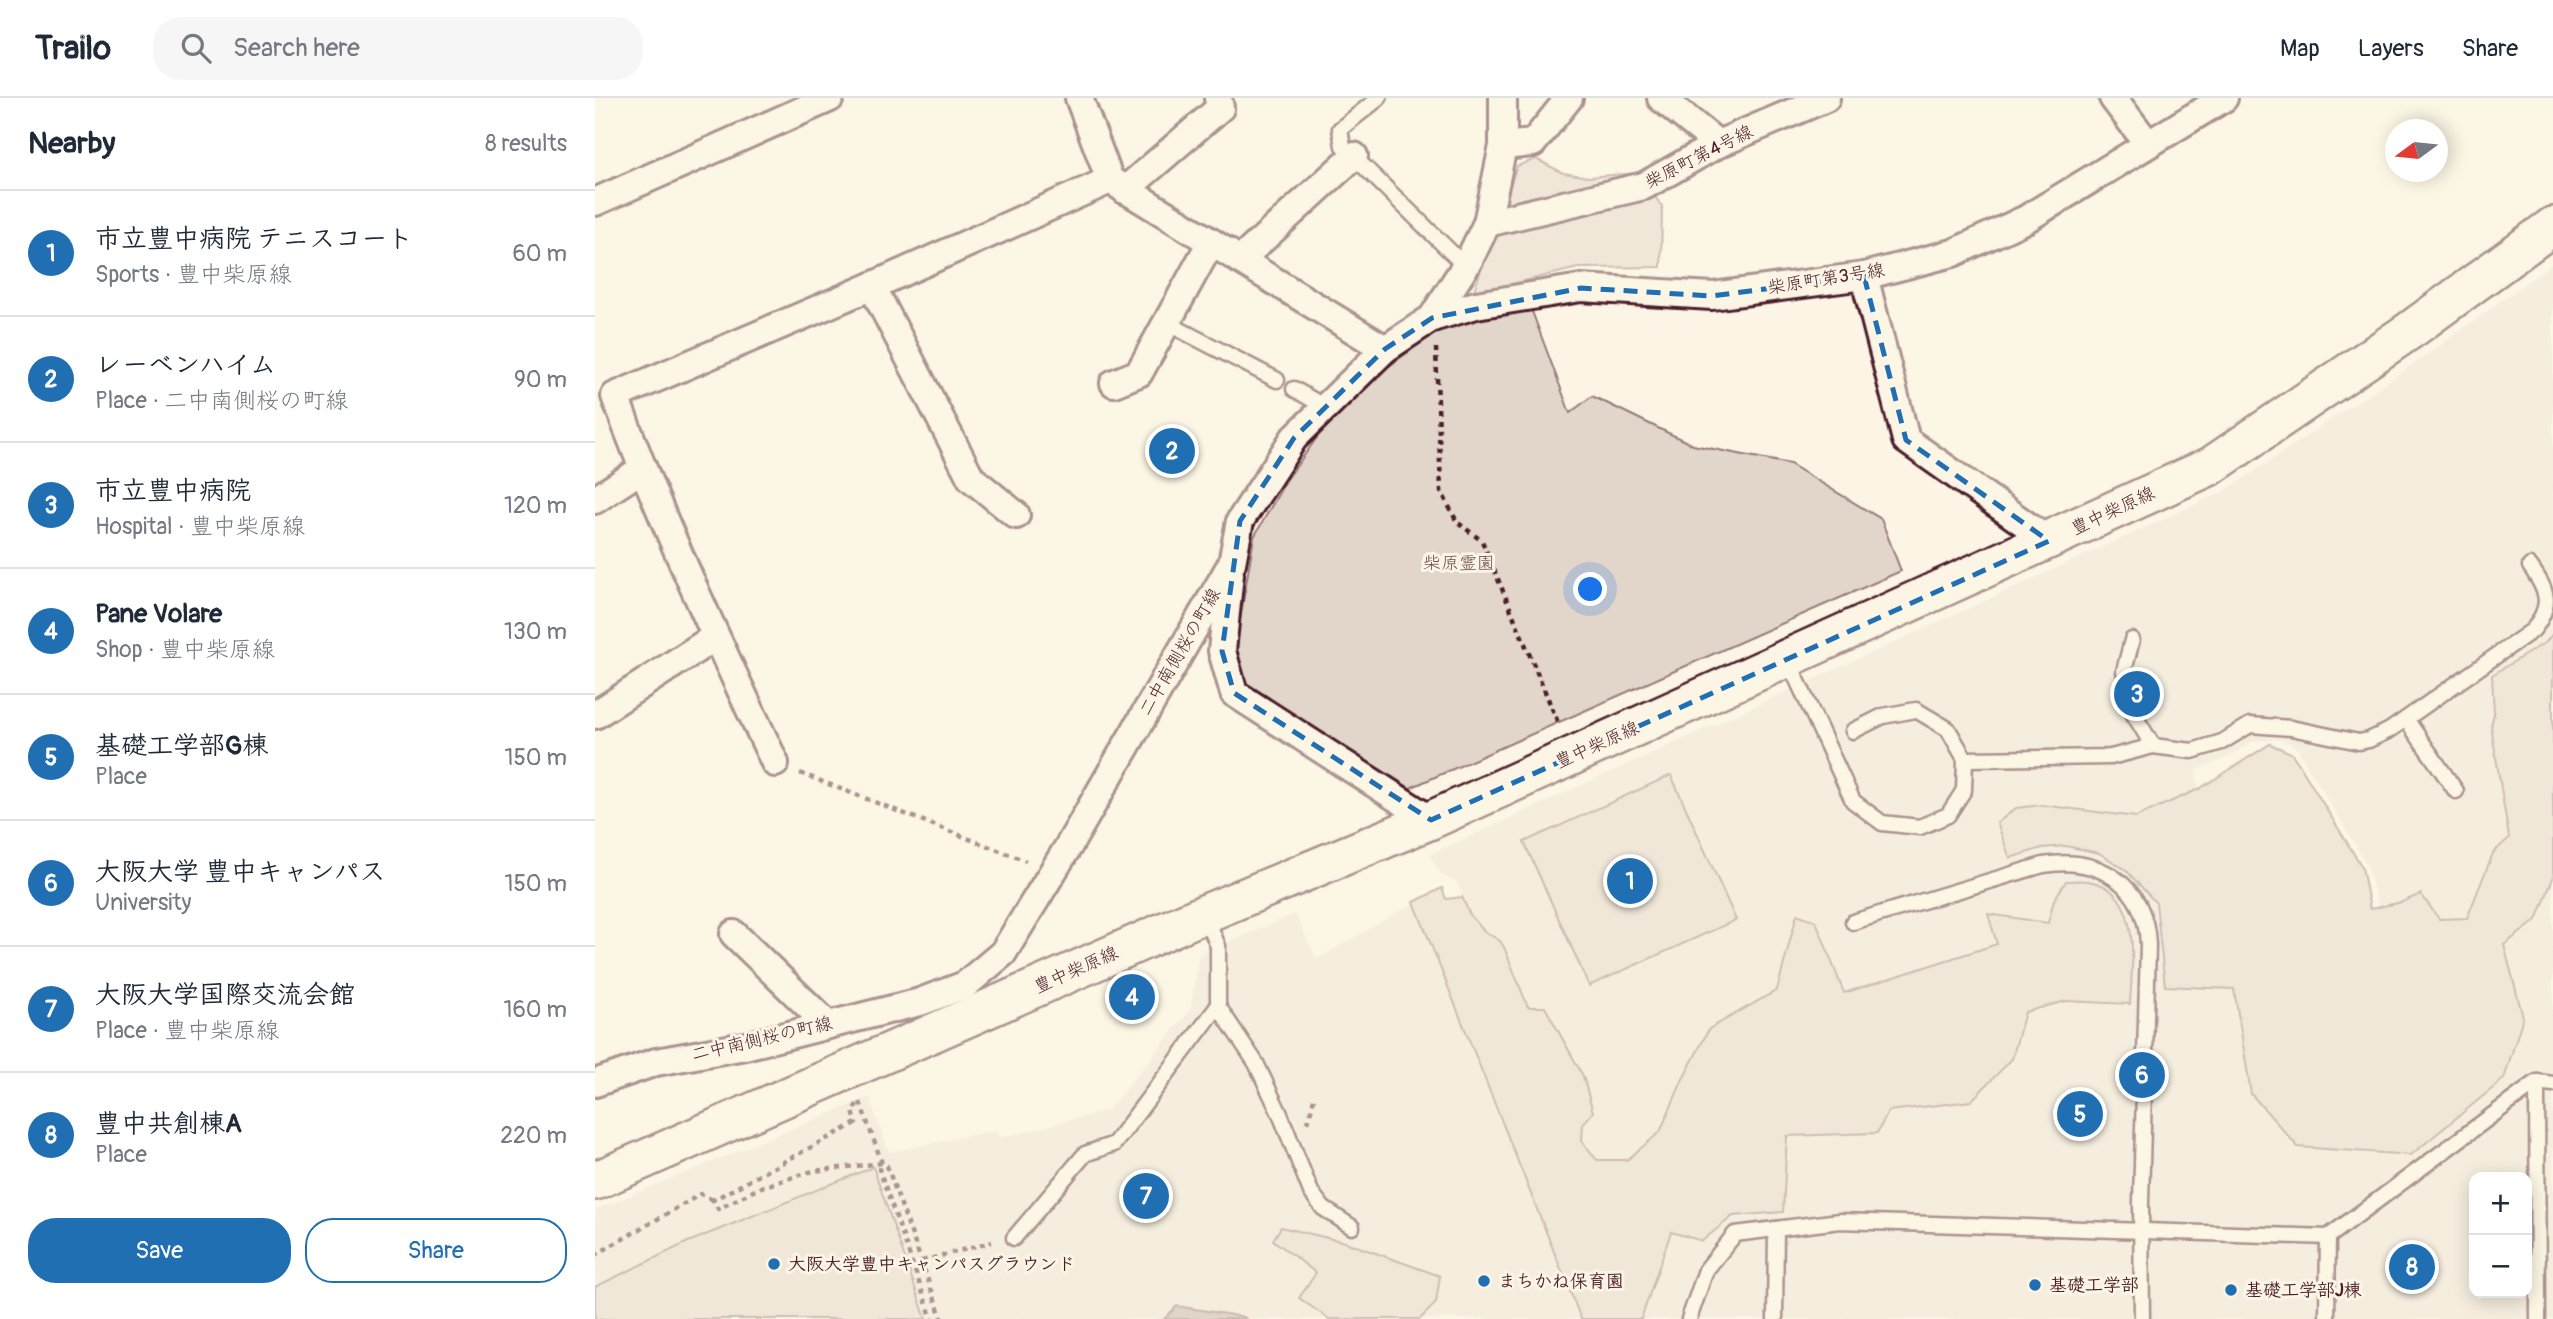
<!DOCTYPE html>
<html lang="en">
<head>
<meta charset="utf-8">
<style>
	:root { --surface:#fff; --page:#f6f6f7; --text:#1f2937; --muted:#747a83; --line:#e0e1e3; --accent:#1f6fb2 }
	body { margin:0; font-family:Pangolin,"Klee One",sans-serif; background:var(--page); color:var(--text) }
	.controls { position:absolute; right:21px; bottom:21px; display:grid; overflow:hidden; border-radius:14px; box-shadow:0 4px 18px #0003 }
	.controls button { width:63px; height:63px; display:grid; place-items:center; padding:0; border:0; border-bottom:2px solid var(--line); background:var(--surface); color:var(--text); font:35px sans-serif }
	.compass { position:absolute; left:1790px; top:21px; width:63px; height:63px; border-radius:50%; background:var(--surface); box-shadow:0 4px 18px #0003; rotate:255deg }
	.you { position:absolute; left:996px; top:492px; width:24px; height:24px; margin:-18px; border:5px solid #fff; border-radius:50%; background:#1a73e8; box-shadow:0 0 0 10px #1a73e833 }
	.badge { display:grid; place-items:center; width:46px; height:46px; border-radius:50%; background:var(--accent); color:#fff; font-size:23px; font-weight:700 }
	.pin { position:absolute; translate:-50% -50%; border:4px solid #fff; box-shadow:0 2px 7px #0006 }
	.list { margin:0; padding:0; list-style:none }
	h2 { display:flex; justify-content:space-between; align-items:center; height:91px; margin:0; padding:0 28px; font-size:30px }
	h2 small { font-size:23px; font-weight:400; color:var(--muted) }
	.list li { display:grid; grid-template-columns:46px 1fr auto; gap:21px; align-items:center; box-sizing:border-box; height:126px; padding:0 28px; border-top:2px solid var(--line) }
	.list b { display:block; font-size:26px; white-space:nowrap }
	.list p { margin:0; font-size:23px; white-space:nowrap; color:var(--muted) }
	.list em { font-size:23px; font-style:normal; color:var(--muted) }
	.actions { display:flex; gap:14px; padding:21px 28px }
	.actions a { flex:1; padding:16px 0; border:2px solid var(--accent); border-radius:28px; text-align:center; font-size:24px; color:var(--accent) }
	.actions .main { background:var(--accent); color:#fff }
	.icon { flex:none; width:38px; height:38px; fill:none; stroke:currentColor; stroke-width:2; stroke-linecap:round; stroke-linejoin:round }
	.map { position:relative; flex:none; width:1958px; height:1221px; overflow:hidden }
	header { display:flex; align-items:center; gap:42px; box-sizing:border-box; height:98px; padding:0 35px; background:var(--surface); border-bottom:2px solid var(--line) }
	header strong { font-size:33px }
	nav { display:flex; gap:38px; margin-inline-start:auto; font-size:24px }
	.search { width:490px; height:63px; background:var(--page); display:flex; align-items:center; gap:18px; box-sizing:border-box; padding:0 24px; border-radius:28px; color:var(--muted); font-size:26px }
	main { display:flex }
	aside { flex:1; background:var(--surface) }
	.map>svg:first-child { display:block }
	.built { fill:#eee5d7; fill-rule:evenodd }
	.green { fill:#e2d5ca; stroke:#967a7a; stroke-width:2 }
	.water { fill:#c0aca5; stroke:#917474; stroke-width:2 }
	.lines { fill:none; stroke-linecap:round; stroke-linejoin:round }
	.lane-casing { stroke:#4a1f2b; stroke-width:19 }
	.street-casing { stroke:#4a1f2b; stroke-width:32 }
	.secondary-casing { stroke:#4a1f2b; stroke-width:42 }
	.path { stroke:#4a1f2b; stroke-width:4.5; stroke-dasharray:5 5; stroke-linecap:butt }
	.lane { stroke:#fcf5e5; stroke-width:14 }
	.street { stroke:#fcf5e5; stroke-width:26 }
	.secondary { stroke:#fcf5e5; stroke-width:37 }
	.marked { fill:none; stroke:#1f6fb2; stroke-width:5; stroke-dasharray:14 9; stroke-linejoin:round }
	.poi-dot { fill:#1f6fb2; stroke:#fcf5e5; stroke-width:2.5 }
	.labels { text-anchor:middle; dominant-baseline:central; stroke-width:6; stroke-linejoin:round; paint-order:stroke }
	.street-label { font-size:18px; fill:#4a1f2b; stroke:#fcf5e5 }
	.park-label { font-size:18px; fill:#704c53; stroke:#fcf5e5 }
	.poi-label { font-size:18px; font-weight:bold; fill:#4a1f2b; stroke:#fcf5e5; text-anchor:start }
</style>
</head>
<body>
<header>
<strong>Trailo</strong>
<div class="search"><svg class="icon" aria-label="search" viewBox="0 0 24 24"><circle cx="10" cy="10" r="6"/><path d="M15 15l6 6"/></svg>Search here</div>
<nav><a>Map</a><a>Layers</a><a>Share</a></nav>
</header>
<main>
<aside>
<h2>Nearby<small>8 results</small></h2>
<ul class="list">
<li><span class="badge">1</span><div><b>市立豊中病院 テニスコート</b><p>Sports · 豊中柴原線</p></div><em>60 m</em></li>
<li><span class="badge">2</span><div><b>レーベンハイム</b><p>Place · 二中南側桜の町線</p></div><em>90 m</em></li>
<li><span class="badge">3</span><div><b>市立豊中病院</b><p>Hospital · 豊中柴原線</p></div><em>120 m</em></li>
<li><span class="badge">4</span><div><b>Pane Volare</b><p>Shop · 豊中柴原線</p></div><em>130 m</em></li>
<li><span class="badge">5</span><div><b>基礎工学部G棟</b><p>Place</p></div><em>150 m</em></li>
<li><span class="badge">6</span><div><b>大阪大学 豊中キャンパス</b><p>University</p></div><em>150 m</em></li>
<li><span class="badge">7</span><div><b>大阪大学国際交流会館</b><p>Place · 豊中柴原線</p></div><em>160 m</em></li>
<li><span class="badge">8</span><div><b>豊中共創棟A</b><p>Place</p></div><em>220 m</em></li>
</ul>
<div class="actions"><a class="main">Save</a><a>Share</a></div>
</aside>
<div class="map">
<svg width="1958" height="1221" viewBox="0 0 1958 1221">
	<rect width="100%" height="100%" fill="#fcf5e5"/>
	<filter id="ink" filterUnits="userSpaceOnUse"><feTurbulence type="fractalNoise" baseFrequency=".0143" numOctaves="2"/><feDisplacementMap in="SourceGraphic" scale="14" xChannelSelector="R" yChannelSelector="G"/><feConvolveMatrix kernelMatrix="1 2 1 2 8 2 1 2 1" color-interpolation-filters="sRGB"/></filter>
	<g filter="url(#ink)">
		<!-- built -->
		<g class="built">
			<path d="M 1958,165 L 1958,535 L 1951,544 L 1958,583 L 1958,1221 L 1046,1221 L 1076,1134 L 1181,893 L 1114,931 L 1087,983 L 1065,1034 L 1032,1062 L 1002,1062 L 987,1043 L 988,1026 L 998,1014 L 988,978 L 951,910 L 933,909 L 905,843 L 888,832 L 875,817 L 862,784 L 847,778 L 834,757 L 1630,393 L 1835,255 ZM 1679,641 L 1694,645 L 1703,652 L 1773,768 L 1783,809 L 1734,821 L 1649,663 L 1604,690 L 1601,672 L 1630,661 L 1657,644 ZM 1879,1079 L 1932,1079 L 1932,1195 L 1879,1195 Z"/>
			<polygon points="819,805 986,1221 0,1221 0,1112 274,999 294,1054 401,1032 405,1040 513,1012 596,911 604,856 700,816 722,861"/>
		</g>
		<!-- green -->
		<g class="green">
			<polygon points="941,61 968,75 994,79 1041,75 1067,108 1066,169 983,170 878,195 922,68"/>
			<polygon points="935,208 975,315 997,298 1098,347 1195,366 1286,421 1306,473 815,690 646,584 641,545 659,439 690,384 723,338 769,287 844,231"/>
			<polygon points="1958,535 1958,780 1942,822 1909,847 1928,919 1909,981 1816,1057 1703,1049 1656,996 1639,891 1570,888 1561,805 1531,772 1504,755 1471,748 1447,750 1415,760 1402,725 1421,710 1447,707 1541,719 1604,691 1675,646 1696,655 1702,663 1767,769 1775,811 1807,804 1826,796 1844,821 1872,820 1898,755 1914,740 1896,628 1899,615 1897,577 1951,544"/>
			<polygon points="1076,677 1141,822 994,888 929,744"/>
			<path d="M 1471,783 C 1478,783 1486,782 1493,783 C 1548,791 1537,866 1535,906 L 1471,903 L 1430,914 L 1417,961 L 1376,1003 L 1294,1013 L 1282,1035 L 1192,1038 L 1188,1114 L 1138,1118 L 1107,1143 L 1076,1134 L 1046,1221 L 986,1221 L 819,804 L 847,790 L 851,801 L 867,799 L 875,817 L 888,832 L 905,843 L 909,849 L 933,909 L 950,909 L 988,978 L 998,1014 L 988,1026 L 987,1043 L 1002,1062 L 1032,1062 L 1065,1034 L 1087,983 L 1114,931 L 1182,892 L 1202,816 L 1221,823 L 1249,895 L 1402,846 L 1393,816 L 1453,825 L 1459,802 Z"/>
			<polygon points="278,1069 331,1221 0,1221 0,1189 93,1144"/>
			<polygon points="686,1129 750,1144 845,1178 841,1205 825,1221 734,1221 704,1200 721,1175 678,1142"/>
		</g>
		<!-- water -->
		<polygon class="water" points="582,1208 649,1219 651,1221 569,1221"/>
		<g class="lines">
			<!-- lane casing -->
			<g class="lane-casing">
				<g id="lane">
					<polyline points="784,0 745,31 748,48 870,168"/>
					<polyline points="572,225 682,282"/>
					<polyline points="699,291 730,309"/>
					<polyline points="1537,542 1529,573 1538,615 1558,648"/>
					<polyline points="1193,562 1258,703 1287,725 1325,729 1353,717 1369,692 1370,661 1353,631 1321,612 1288,618 1258,633"/>
					<polyline points="1811,621 1861,693"/>
					<path d="M 1370,661 L 1516,659 L 1558,648 L 1597,653 L 1627,644 L 1655,627 L 1696,630 L 1764,644 L 1774,642 L 1795,632 L 1938,532 C 1958,506 1953,494 1935,468"/>
					<polyline points="610,817 623,848 623,908 661,965 685,1016 716,1094 728,1110 757,1129"/>
					<path d="M 1258,824 L 1448,767 C 1505,758 1551,787 1553,847 L 1546,1103 L 1547,1221"/>
					<polyline points="1942,984 1943,1221"/>
					<polyline points="419,1140 490,1056 519,1046 623,908"/>
					<polyline points="1094,1221 1111,1172 1140,1136 1245,1123 1733,1139 1942,984 1958,986"/>
					<polyline points="1180,1221 1181,1131"/>
					<polyline points="1732,1221 1733,1139"/>
				</g>
			</g>
			<!-- street casing -->
			<g class="street-casing">
				<g id="street">
					<polyline points="484,0 515,82 790,251"/>
					<polyline points="1066,0 1123,46"/>
					<polyline points="1518,0 1553,46"/>
					<polyline points="908,48 938,45 974,0"/>
					<polyline points="530,92 625,10 623,0"/>
					<polyline points="0,104 235,0"/>
					<polyline points="892,125 1049,88 1123,46 1231,0"/>
					<polyline points="645,162 759,58"/>
					<polyline points="1269,178 1311,342 1454,443"/>
					<polyline points="277,188 376,380 421,417"/>
					<polyline points="837,220 881,207 986,190 1117,198 1269,178 1358,155 1431,121 1629,0"/>
					<polyline points="519,285 544,275 616,144"/>
					<polyline points="0,402 47,371"/>
					<polyline points="635,476 627,553 639,595 836,722"/>
					<polyline points="0,617 120,539"/>
					<path d="M 180,665 C 123,544 66,423 20,298 L 277,188 L 515,82"/>
					<polyline points="139,836 233,927"/>
					<polyline points="0,985 61,964 150,948 325,904 370,887 408,855 473,749 637,465 645,423 699,340 790,251 837,220 873,164 892,125 908,48 908,0"/>
				</g>
			</g>
			<!-- secondary casing -->
			<g class="secondary-casing">
				<polyline id="secondary" points="0,1083 609,816 836,722 1616,368 1817,231 1958,128"/>
			</g>
			<!-- path -->
			<g class="path">
				<polyline points="841,250 846,393 862,424 887,443 964,627"/>
				<polyline points="205,675 431,763"/>
				<polyline points="265,1004 287,1065 292,1068 347,1221"/>
				<polyline points="262,1006 258,1013 261,1025 118,1102 123,1111 166,1089 218,1073 287,1065 284,1071 337,1221"/>
				<polyline points="713,1025 720,996"/>
				<polyline points="0,1157 106,1096 118,1102"/>
				<polyline points="327,1163 397,1144"/>
			</g>
			<!-- lane -->
			<use href="#lane" class="lane"/>
			<!-- street -->
			<use href="#street" class="street"/>
			<!-- secondary -->
			<use href="#secondary" class="secondary"/>
		</g>
	</g>
	<!-- marked area -->
	<path d="M0 0H1958V1221H0ZM 1269,178 L 1311,342 L 1454,443 L 836,722 L 639,595 L 627,553 L 645,423 L 699,340 L 790,251 L 837,220 L 986,190 L 1117,198 Z" fill="#fcf5e5" fill-opacity=".55" fill-rule="evenodd"/>
	<path class="marked" d="M 1269,178 L 1311,342 L 1454,443 L 836,722 L 639,595 L 627,553 L 645,423 L 699,340 L 790,251 L 837,220 L 986,190 L 1117,198 Z"/>
	<!-- markers -->
	<g class="poi-dot">
		<circle cx="179" cy="1166" r="7"/>
		<circle cx="889" cy="1183" r="7"/>
		<circle cx="1440" cy="1187" r="7"/>
		<circle cx="1636" cy="1192" r="7"/>
	</g>
	<g class="labels">
		<!-- street labels -->
		<g class="street-label">
			<text transform="translate(1104 59) rotate(-27)">柴原町第4号線</text>
			<text transform="translate(1231 181) rotate(-9)">柴原町第3号線</text>
			<text transform="translate(1518 413) rotate(-25)">豊中柴原線</text>
			<text transform="translate(585 554) rotate(-60)">二中南側桜の町線</text>
			<text transform="translate(1002 647) rotate(-24)">豊中柴原線</text>
			<text transform="translate(481 872) rotate(-24)">豊中柴原線</text>
			<text transform="translate(167 941) rotate(-13)">二中南側桜の町線</text>
		</g>
		<!-- park labels -->
		<g class="park-label">
			<text x="864" y="465">柴原霊園</text>
		</g>
		<!-- poi labels -->
		<g class="poi-label">
			<text x="193" y="1166">大阪大学豊中キャンパスグラウンド</text>
			<text x="903" y="1183">まちかね保育園</text>
			<text x="1454" y="1187">基礎工学部</text>
			<text x="1650" y="1192">基礎工学部J棟</text>
		</g>
	</g>
</svg>
<div class="controls">
<button>+</button>
<button>−</button>
</div>
<svg class="compass" viewBox="-18 -18 36 36"><path d="M0-13l5 13h-10z" fill="#e53935"/><path d="M0 13l5-13h-10z" fill="#747a83"/></svg>
<div class="you"></div>
<div class="pin badge" style="left:1035px;top:783px">1</div>
<div class="pin badge" style="left:577px;top:353px">2</div>
<div class="pin badge" style="left:1542px;top:596px">3</div>
<div class="pin badge" style="left:537px;top:899px">4</div>
<div class="pin badge" style="left:1485px;top:1016px">5</div>
<div class="pin badge" style="left:1547px;top:977px">6</div>
<div class="pin badge" style="left:551px;top:1098px">7</div>
<div class="pin badge" style="left:1817px;top:1169px">8</div>
</div>
</main>
</body>
</html>
